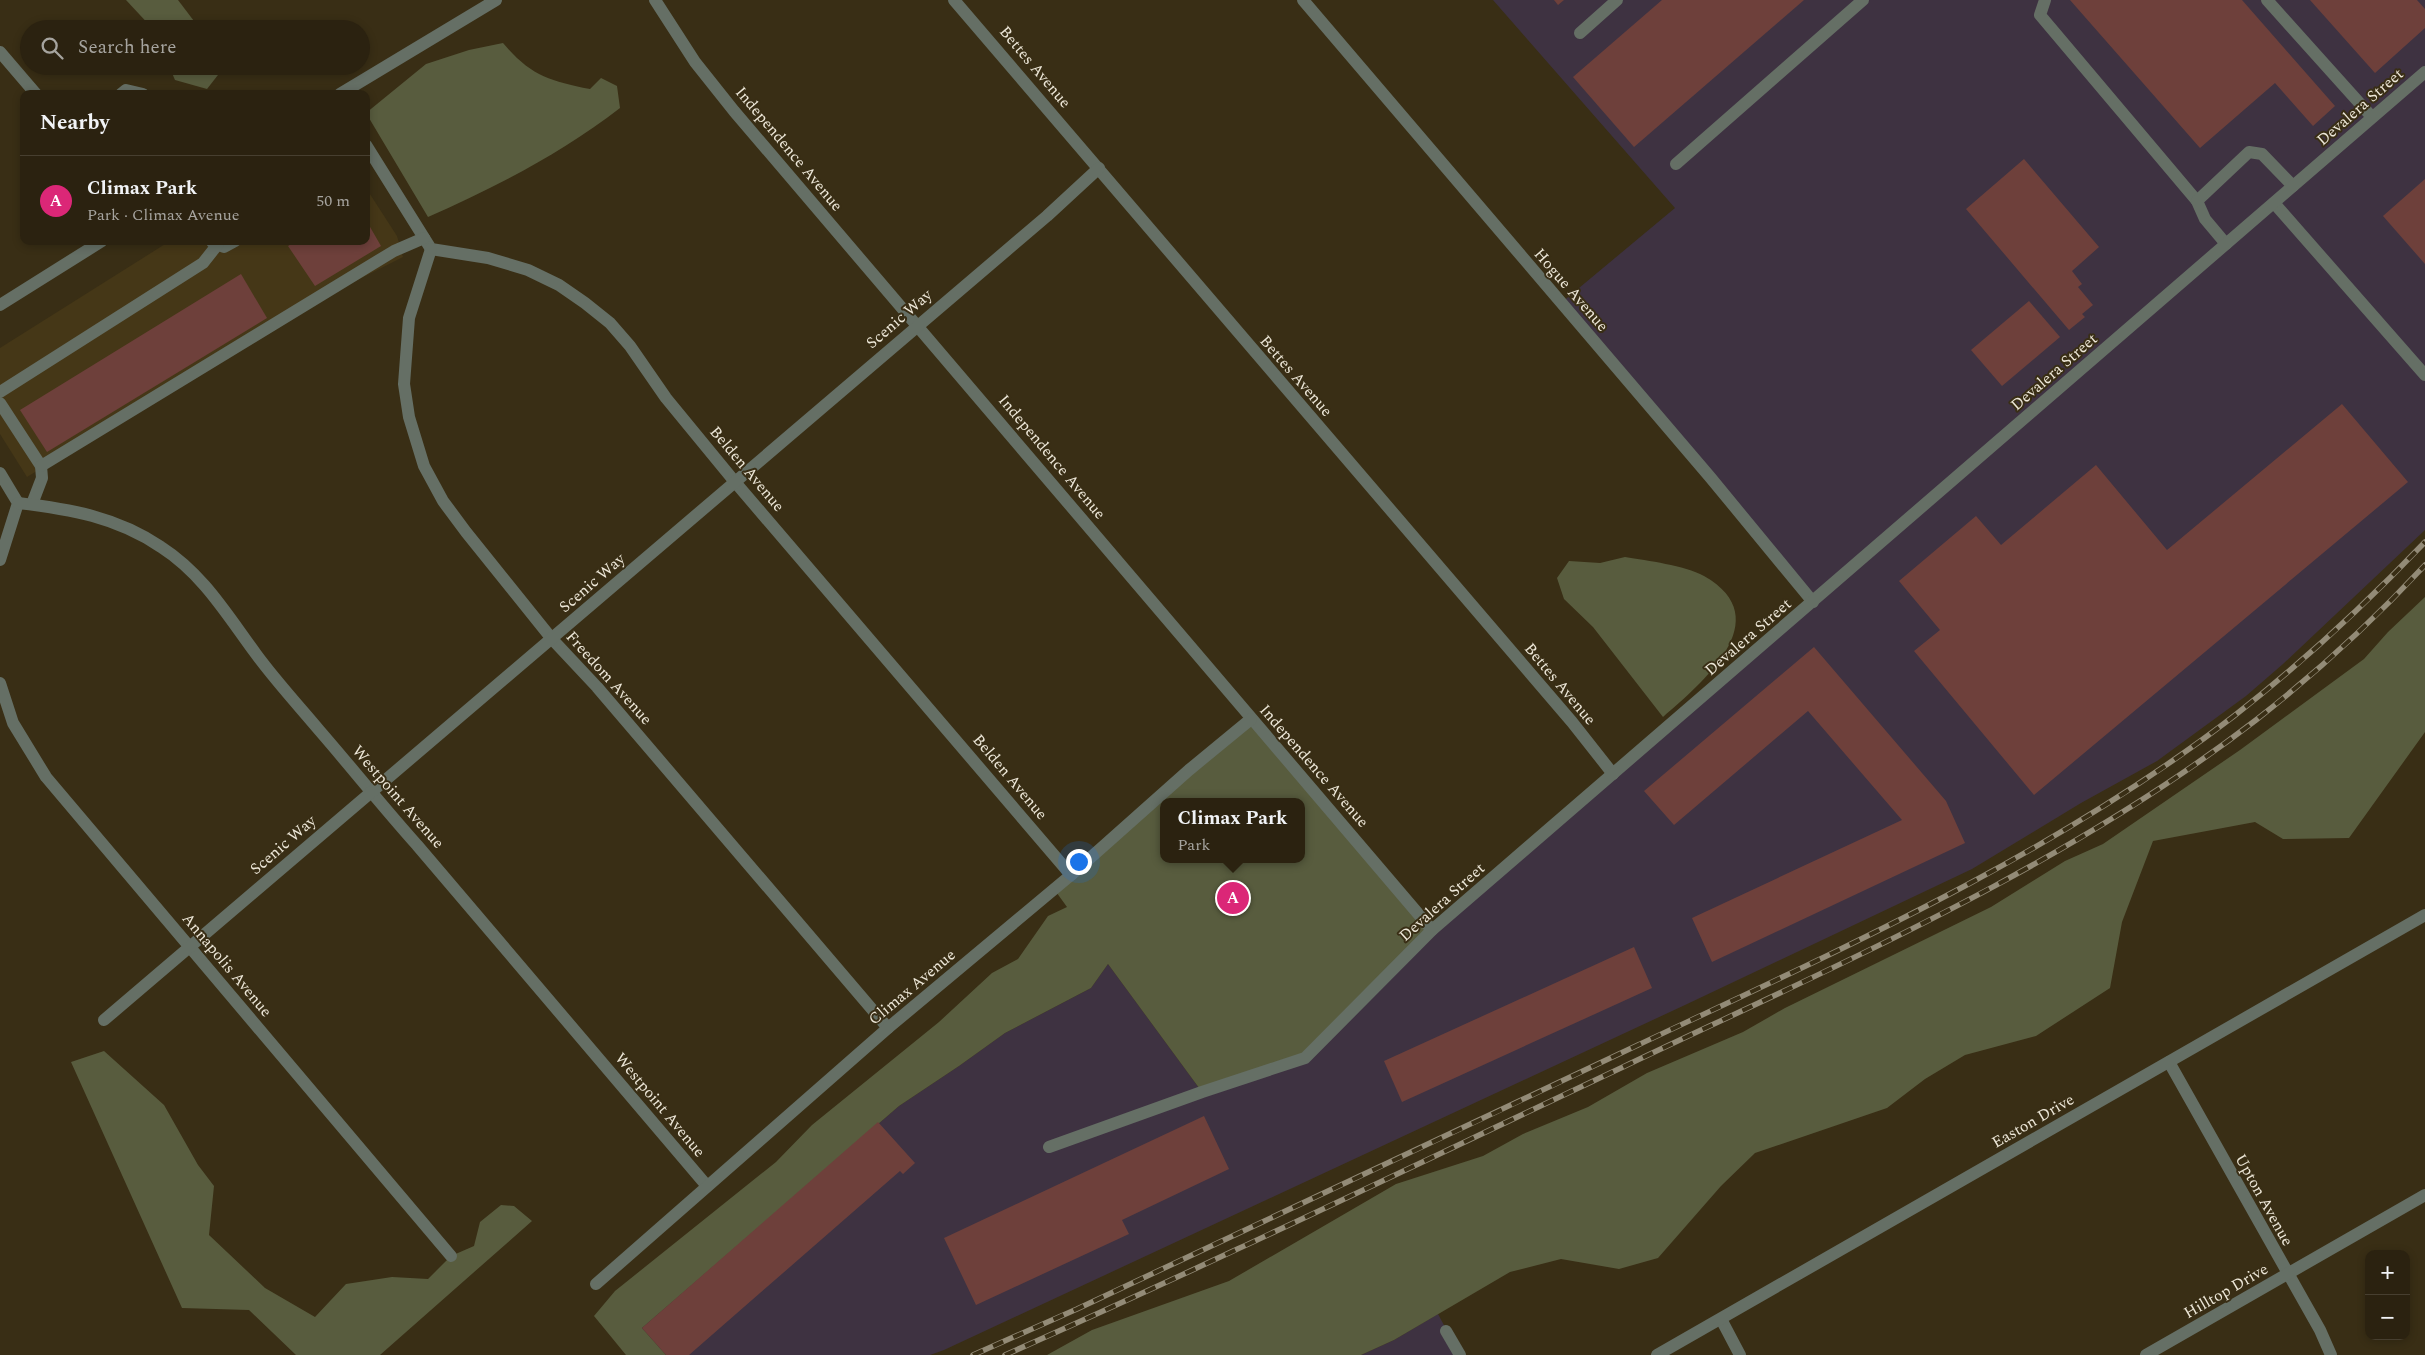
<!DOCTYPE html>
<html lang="en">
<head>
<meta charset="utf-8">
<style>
	:root { --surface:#2b2210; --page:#372f1e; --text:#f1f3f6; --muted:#a6a49f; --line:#473f30; --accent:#db2777 }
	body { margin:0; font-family:Spectral,serif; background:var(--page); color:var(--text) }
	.controls { position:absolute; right:15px; bottom:15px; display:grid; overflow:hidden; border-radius:10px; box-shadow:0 2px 8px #0003 }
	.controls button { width:45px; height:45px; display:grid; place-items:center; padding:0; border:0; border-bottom:1px solid var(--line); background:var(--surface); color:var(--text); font:25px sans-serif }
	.you { position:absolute; left:1078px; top:861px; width:18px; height:18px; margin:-12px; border:4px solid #fff; border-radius:50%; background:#1a73e8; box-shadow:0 0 0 8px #1a73e833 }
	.badge { display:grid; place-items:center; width:32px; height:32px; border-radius:50%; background:var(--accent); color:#fff; font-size:16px; font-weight:700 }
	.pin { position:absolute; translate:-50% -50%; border:2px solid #fff; box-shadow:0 1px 5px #0006 }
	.popup { position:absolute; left:1160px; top:798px; width:145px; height:65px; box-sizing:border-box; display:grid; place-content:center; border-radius:10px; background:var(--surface); filter:drop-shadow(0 1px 4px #0005); font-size:16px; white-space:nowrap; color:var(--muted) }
	.popup b { font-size:19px; color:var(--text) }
	.popup::after { content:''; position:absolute; left:50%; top:100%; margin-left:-10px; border:10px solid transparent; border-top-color:var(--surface) }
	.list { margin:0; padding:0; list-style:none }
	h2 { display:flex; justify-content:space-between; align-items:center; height:65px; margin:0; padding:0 20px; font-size:21px }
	h2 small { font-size:16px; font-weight:400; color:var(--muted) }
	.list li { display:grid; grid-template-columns:32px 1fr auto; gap:15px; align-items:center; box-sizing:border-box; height:90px; padding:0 20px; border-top:1px solid var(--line) }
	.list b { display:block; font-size:19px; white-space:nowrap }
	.list p { margin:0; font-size:16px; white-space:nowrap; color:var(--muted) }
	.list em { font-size:16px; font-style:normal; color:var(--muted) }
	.icon { flex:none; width:28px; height:28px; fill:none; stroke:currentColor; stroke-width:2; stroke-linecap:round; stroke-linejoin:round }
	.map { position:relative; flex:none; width:2425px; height:1355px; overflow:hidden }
	.search { position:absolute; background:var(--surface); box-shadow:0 2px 8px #0003; left:20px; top:20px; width:350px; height:55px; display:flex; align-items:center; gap:12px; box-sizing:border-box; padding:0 18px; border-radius:28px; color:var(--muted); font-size:19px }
	.panel { position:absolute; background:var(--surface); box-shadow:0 2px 8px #0003; left:20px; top:90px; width:350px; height:155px; border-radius:10px }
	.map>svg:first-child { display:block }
	.built { fill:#453717 }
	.industrial { fill:#3e3241 }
	.green { fill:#585c3e; fill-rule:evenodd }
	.building { fill:#6e403b }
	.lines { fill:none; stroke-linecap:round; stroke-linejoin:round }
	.minor { stroke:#656f65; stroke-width:12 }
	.rail-casing { stroke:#938b77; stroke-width:5.5 }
	.rail { stroke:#392e15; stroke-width:4; stroke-dasharray:11; stroke-linecap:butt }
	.labels { text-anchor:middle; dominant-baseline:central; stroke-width:4; stroke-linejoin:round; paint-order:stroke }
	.street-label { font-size:16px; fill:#ede7d8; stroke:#392e15 }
</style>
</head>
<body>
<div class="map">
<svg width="2425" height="1355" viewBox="0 0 2425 1355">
	<rect width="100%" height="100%" fill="#392e15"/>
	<!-- built -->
	<polygon class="built" points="366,188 397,236 403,257 304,307 27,477 0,434 0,348 170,241 366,241"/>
	<!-- industrial -->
	<g class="industrial">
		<polygon points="1493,0 2425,0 2425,530 2283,664 2246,696 2157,761 2081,803 1972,869 1685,1005 944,1350 930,1355 666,1355 642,1328 899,1106 959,1066 1005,1033 1091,988 1108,964 1202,1092 1432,930 1813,602 1561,303 1675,208"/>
		<polygon points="1438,1314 1460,1355 1361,1355 1394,1340"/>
	</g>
	<!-- green -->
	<g class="green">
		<polygon points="126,0 178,0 200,29 153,29"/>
		<path d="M 503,43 C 530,75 549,81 590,89 L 601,78 L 617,86 L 620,108 C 562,153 496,187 428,217 L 366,113 L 426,64 L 469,50 Z"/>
		<polygon points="169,66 225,66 207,89 175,80"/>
		<path d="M 1625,557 C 1648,561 1684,565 1704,576 C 1780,619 1701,684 1663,717 L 1593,627 L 1564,599 L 1557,578 L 1569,561 L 1600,563 Z"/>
		<polygon points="2425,597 2425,732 2349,838 2283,839 2255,822 2153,841 2122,922 2110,988 2036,1036 1965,1055 1925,1079 1887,1108 1755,1153 1721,1186 1658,1258 1619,1269 1561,1259 1510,1272 1394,1340 1361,1355 1047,1355 1092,1330 1229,1281 1396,1184 1483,1156 1523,1134 1588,1107 1647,1073 1743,1032 1785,1008 1991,907 2065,861 2103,844 2240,750 2364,659 2388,632"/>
		<path d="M 1251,719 L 1432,930 L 1305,1058 L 1202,1092 L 1108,964 L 1091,988 L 1005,1033 L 959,1066 L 899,1106 L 642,1328 L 666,1355 L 626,1355 L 594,1316 L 615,1291 L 776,1162 L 812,1125 L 939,1022 L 992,973 L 1018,959 L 1048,916 L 1067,907 L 1054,889 ZM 1164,802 L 1302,802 L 1302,859 L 1164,859 Z"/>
		<polygon points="104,1051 164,1105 198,1165 214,1186 209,1235 265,1288 315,1317 346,1284 392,1277 428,1279 451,1256 474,1246 480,1222 501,1205 514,1206 532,1221 380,1355 296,1355 249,1310 182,1308 71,1062"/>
	</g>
	<!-- building -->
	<g class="building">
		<polygon points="1554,0 1564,0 1558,5"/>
		<polygon points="1662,0 1804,0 1634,147 1573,77"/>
		<polygon points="2070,0 2242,0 2335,106 2313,126 2275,83 2200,148"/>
		<polygon points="2310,0 2417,0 2425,9 2425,28 2375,73"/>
		<polygon points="2024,159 2099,247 2072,271 2082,284 2078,287 2093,305 2082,314 2085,317 2069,330 1966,209"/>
		<polygon points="2425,179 2425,264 2383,216"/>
		<polygon points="366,220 381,246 315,286 288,246 296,241 366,241"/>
		<polygon points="241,274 267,318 47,452 20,410"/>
		<polygon points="2029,301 2060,337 2002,386 1971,350"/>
		<polygon points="2342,404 2408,482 2034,795 1914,651 1940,630 1899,581 1976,516 2001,545 2096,465 2167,550"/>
		<polygon points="1814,647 1946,801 1965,843 1712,962 1692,918 1902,820 1808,711 1674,825 1644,791"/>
		<polygon points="1634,947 1652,988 1402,1102 1384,1061"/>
		<polygon points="1204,1116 1229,1169 1122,1220 1129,1234 976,1305 944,1238"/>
		<polygon points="878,1122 915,1163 903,1174 900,1171 689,1355 666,1355 642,1328"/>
	</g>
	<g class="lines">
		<!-- minor -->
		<g class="minor">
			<polyline points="655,0 695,62 734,111 1432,930"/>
			<polyline points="954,0 1572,722 1613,774"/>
			<polyline points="1303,0 1710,477 1813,602"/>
			<polyline points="2045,0 2040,15 2197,201"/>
			<polyline points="2267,0 2372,117"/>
			<polyline points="1580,33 1617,0"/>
			<polyline points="0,52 36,94"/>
			<polyline points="121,94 126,90 143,94"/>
			<polyline points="340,94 496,0"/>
			<polyline points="366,145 431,249 488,258 528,270 559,285 585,303 610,323 630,346 666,398 735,482 1071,875"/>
			<polyline points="1676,164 1863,0"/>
			<polyline points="2274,203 2425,375"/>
			<polyline points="212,242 224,247 235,241"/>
			<polyline points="2226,244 2205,219 2197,201 2249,152 2262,154 2293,186"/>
			<polyline points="431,249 409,318 404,384 409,417 424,466 443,501 466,532 552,639 597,687 888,1028"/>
			<polyline points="0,305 102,241"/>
			<polyline points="0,392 203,263 218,244"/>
			<polyline points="0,403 41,466 42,478 32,504"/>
			<polyline points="41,466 394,251 424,238"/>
			<polyline points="0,473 18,503 0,560"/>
			<path d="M 18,503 C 70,509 117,517 161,547 C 203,574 227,615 256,654 C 275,680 298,705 319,730 C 352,768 383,807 417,845 L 707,1186"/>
			<polyline points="0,683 13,723 46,777 451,1256"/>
			<polyline points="104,1020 1047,216 1099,168"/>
			<polyline points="2169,1062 2320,1330 2331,1355"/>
			<polyline points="1049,1147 1202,1092 1305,1058 1432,930 2425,72"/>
			<polyline points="596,1284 888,1028 1071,875 1189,770 1251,719"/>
			<polyline points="1721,1319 1740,1355"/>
			<polyline points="1446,1331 1460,1355"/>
			<polyline points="1657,1355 2425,915"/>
			<polyline points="2146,1355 2425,1195"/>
		</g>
		<!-- rail casing -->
		<g class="rail-casing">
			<g id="rail">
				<path d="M 973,1355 L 1077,1309 C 1264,1221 1451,1134 1638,1045 C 1842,949 2053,855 2234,716 C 2302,663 2365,605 2425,542"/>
				<path d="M 1005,1355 C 1213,1263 1417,1164 1623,1067 C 1839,964 2065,867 2256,720 C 2316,673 2373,621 2425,565"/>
			</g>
		</g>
		<!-- rail -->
		<use href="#rail" class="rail"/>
	</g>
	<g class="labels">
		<!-- street labels -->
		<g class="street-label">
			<text transform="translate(1035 67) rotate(50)">Bettes Avenue</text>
			<text transform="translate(2360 107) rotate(-41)">Devalera Street</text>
			<text transform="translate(789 149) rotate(50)">Independence Avenue</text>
			<text transform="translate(1571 290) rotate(49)">Hogue Avenue</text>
			<text transform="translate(899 319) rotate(-41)">Scenic Way</text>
			<text transform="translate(2054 372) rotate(-41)">Devalera Street</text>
			<text transform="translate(1296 376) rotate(49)">Bettes Avenue</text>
			<text transform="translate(1052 457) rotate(50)">Independence Avenue</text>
			<text transform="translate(747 469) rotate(50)">Belden Avenue</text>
			<text transform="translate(592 583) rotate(-41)">Scenic Way</text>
			<text transform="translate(1748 637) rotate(-41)">Devalera Street</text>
			<text transform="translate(609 678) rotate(48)">Freedom Avenue</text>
			<text transform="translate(1560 684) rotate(50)">Bettes Avenue</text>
			<text transform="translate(1314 766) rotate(49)">Independence Avenue</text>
			<text transform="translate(1010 777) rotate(50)">Belden Avenue</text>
			<text transform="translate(398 797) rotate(49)">Westpoint Avenue</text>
			<text transform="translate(283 845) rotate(-41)">Scenic Way</text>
			<text transform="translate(1442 902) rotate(-42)">Devalera Street</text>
			<text transform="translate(227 965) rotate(50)">Annapolis Avenue</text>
			<text transform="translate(912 987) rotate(-40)">Climax Avenue</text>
			<text transform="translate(660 1105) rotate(50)">Westpoint Avenue</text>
			<text transform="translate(2033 1121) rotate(-30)">Easton Drive</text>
			<text transform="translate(2264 1200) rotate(61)">Upton Avenue</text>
			<text transform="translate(2226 1291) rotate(-30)">Hilltop Drive</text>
		</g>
	</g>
</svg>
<div class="controls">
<button>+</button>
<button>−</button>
</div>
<div class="you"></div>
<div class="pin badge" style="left:1233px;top:898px">A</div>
<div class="popup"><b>Climax Park</b>Park</div>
<div class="search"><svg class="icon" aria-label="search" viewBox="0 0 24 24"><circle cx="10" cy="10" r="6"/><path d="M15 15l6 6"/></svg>Search here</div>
<section class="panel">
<h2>Nearby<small></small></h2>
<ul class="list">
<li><span class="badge">A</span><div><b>Climax Park</b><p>Park · Climax Avenue</p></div><em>50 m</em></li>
</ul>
</section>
</div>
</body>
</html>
